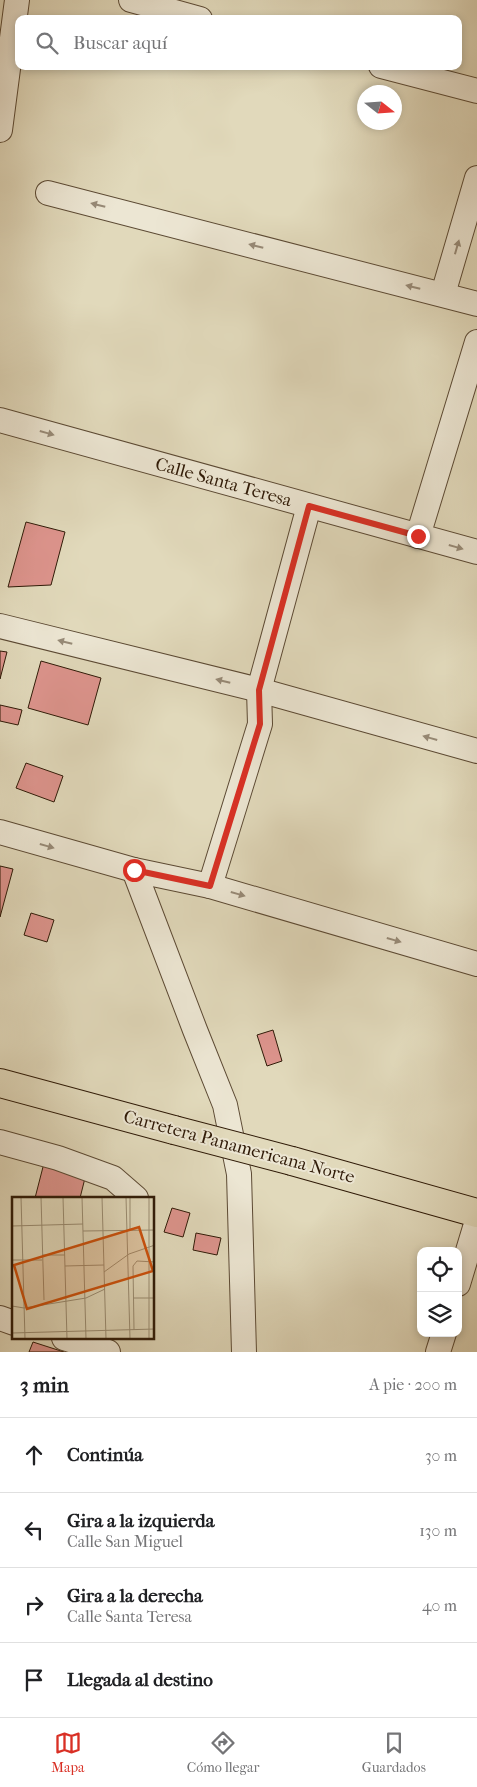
<!DOCTYPE html>
<html lang="es">
<head>
<meta charset="utf-8">
<style>
	:root { --surface:#fff; --page:#f6f6f6; --text:#202124; --muted:#757577; --line:#e0e0e0; --accent:#d93025 }
	body { margin:0; font-family:"IM FELL French Canon",serif; background:var(--page); color:var(--text) }
	.controls { position:absolute; right:15px; bottom:15px; display:grid; overflow:hidden; border-radius:10px; box-shadow:0 2px 8px #0003 }
	.controls button { width:45px; height:45px; display:grid; place-items:center; padding:0; border:0; border-bottom:1px solid var(--line); background:var(--surface); color:var(--text); font:25px sans-serif }
	.compass { position:absolute; left:357px; top:85px; width:45px; height:45px; border-radius:50%; background:var(--surface); box-shadow:0 2px 8px #0003; rotate:107deg }
	.stop { position:absolute; width:15px; height:15px; margin:-11px; border:4px solid #d93025; border-radius:50%; background:#fff }
	.stop.end { background:#d93025; border-color:#fff; box-shadow:0 1px 5px #0008 }
	.list { margin:0; padding:0; list-style:none }
	h2 { display:flex; justify-content:space-between; align-items:center; height:65px; margin:0; padding:0 20px; font-size:21px }
	h2 small { font-size:16px; font-weight:400; color:var(--muted) }
	.list li { display:grid; grid-template-columns:32px 1fr auto; gap:15px; align-items:center; box-sizing:border-box; height:75px; padding:0 20px; border-top:1px solid var(--line) }
	.list b { display:block; font-size:19px; white-space:nowrap }
	.list p { margin:0; font-size:16px; white-space:nowrap; color:var(--muted) }
	.list em { font-size:16px; font-style:normal; color:var(--muted) }
	.icon { flex:none; width:28px; height:28px; fill:none; stroke:currentColor; stroke-width:2; stroke-linecap:round; stroke-linejoin:round }
	.map { position:relative; flex:none; width:477px; height:1352px; overflow:hidden }
	.search { position:absolute; background:var(--surface); box-shadow:0 2px 8px #0003; left:15px; right:15px; top:15px; height:55px; display:flex; align-items:center; gap:12px; box-sizing:border-box; padding:0 18px; border-radius:10px; color:var(--muted); font-size:19px }
	.sheet { height:365px; background:var(--surface) }
	nav { display:flex; justify-content:space-around; align-items:center; box-sizing:border-box; height:70px; border-top:1px solid var(--line); background:var(--surface); font-size:14px; color:var(--muted) }
	nav a { display:grid; justify-items:center; gap:2px }
	nav .on { color:var(--accent) }
	.map>svg:first-child { display:block }
	.building { fill:#dd948d; stroke:#2f1a07 }
	.lines { fill:none; stroke-linecap:round; stroke-linejoin:round }
	.minor-casing { stroke:#5c4a34; stroke-width:26 }
	.trunk-casing { stroke:#2f1a07; stroke-width:30 }
	.minor { stroke:#ece6d3; stroke-width:24 }
	.trunk { stroke:#e1d9bb; stroke-width:28 }
	.trunk-bridge-casing { stroke:#2f1a07; stroke-width:30; stroke-linecap:butt }
	.trunk-bridge { stroke:#e1d9bb; stroke-width:28 }
	.oneway { fill:#978a77 }
	.route { stroke:#d93025; stroke-width:6 }
	.labels { text-anchor:middle; dominant-baseline:central; stroke-width:4; stroke-linejoin:round; paint-order:stroke }
	.street-label { font-size:18px; fill:#2f1a07; stroke:#ece6d3 }
	.inset-road { fill:none; stroke:#9a8d73; stroke-width:1 }
	.view { fill:#cc500b; fill-opacity:0.15; stroke:#cc500b; stroke-width:2.5 }
	.inset-edge { fill:none; stroke:#2f1a07; stroke-width:2.5 }
</style>
</head>
<body>
<div class="map">
<svg width="477" height="1352" viewBox="0 0 477 1352">
	<rect width="100%" height="100%" fill="#e1d9bb"/>
	<filter id="stains"><feTurbulence type="fractalNoise" baseFrequency=".004" numOctaves="4"/><feColorMatrix values="0 0 0 0 .2 0 0 0 0 .09 0 0 0 0 .02 0 0 0 .5 -.17"/></filter>
	<radialGradient id="worn" r=".72"><stop offset=".6" stop-color="#630" stop-opacity="0"/><stop offset="1" stop-color="#630" stop-opacity=".3"/></radialGradient>
	<!-- building -->
	<g class="building">
		<polygon points="26,522 65,532 51,585 8,587"/>
		<polygon points="0,651 7,652 0,679"/>
		<polygon points="41,661 101,678 88,725 28,708"/>
		<polygon points="0,705 22,710 18,725 0,721"/>
		<polygon points="26,763 63,776 54,802 16,788"/>
		<polygon points="0,866 13,869 0,917"/>
		<polygon points="31,913 54,920 47,942 24,935"/>
		<polygon points="273,1030 282,1061 267,1066 257,1035"/>
		<polygon points="44,1163 86,1174 80,1198 69,1197 35,1198"/>
		<polygon points="172,1208 190,1213 183,1237 164,1232"/>
		<polygon points="196,1233 221,1238 217,1255 193,1250"/>
		<polygon points="33,1342 64,1352 29,1352"/>
	</g>
	<g class="lines">
		<!-- minor casing -->
		<g class="minor-casing">
			<g id="minor">
				<polyline points="131,0 200,19"/>
				<polyline points="381,66 477,91"/>
				<polyline points="0,130 17,0"/>
				<polyline points="48,193 477,304"/>
				<polyline points="443,294 477,178"/>
				<path id="s1" d="M 0,420 L 477,552"/>
				<polyline points="418,536 477,342"/>
				<polyline points="0,626 259,690 477,751"/>
				<polyline points="0,832 134,870 210,886 477,964"/>
				<polyline points="134,870 195,1030 225,1105 239,1174 244,1352"/>
				<polyline points="210,886 260,724 259,690 309,506"/>
				<polyline points="0,1142 58,1158 113,1178 136,1198"/>
				<polyline points="458,1284 477,1221"/>
				<polyline points="0,1318 14,1323"/>
				<polyline points="64,1338 108,1352"/>
				<polyline points="438,1352 444,1333"/>
			</g>
		</g>
		<!-- trunk casing -->
		<g class="trunk-casing">
			<g id="trunk">
				<polyline points="0,1083 174,1130"/>
				<polyline points="292,1161 477,1213"/>
			</g>
		</g>
		<!-- minor -->
		<use href="#minor" class="minor"/>
		<!-- trunk -->
		<use href="#trunk" class="trunk"/>
		<!-- trunk-bridge casing -->
		<g class="trunk-bridge-casing">
			<polyline id="trunk-bridge" points="174,1130 292,1161"/>
		</g>
		<!-- trunk-bridge -->
		<use href="#trunk-bridge" class="trunk-bridge"/>
	</g>
	<!-- one-way arrows -->
	<defs><path id="oneway-solid" d="M-6-.8H1V-3.2L6.5 0L1 3.2V.8H-6Z" transform="scale(1.25)"/></defs>
	<g class="oneway">
		<use href="#oneway-solid" transform="translate(98 205) rotate(-166)"/>
		<use href="#oneway-solid" transform="translate(256 246) rotate(-166)"/>
		<use href="#oneway-solid" transform="translate(457 247) rotate(-74)"/>
		<use href="#oneway-solid" transform="translate(413 287) rotate(-166)"/>
		<use href="#oneway-solid" transform="translate(47 433) rotate(16)"/>
		<use href="#oneway-solid" transform="translate(456 547) rotate(16)"/>
		<use href="#oneway-solid" transform="translate(65 642) rotate(-166)"/>
		<use href="#oneway-solid" transform="translate(223 681) rotate(-166)"/>
		<use href="#oneway-solid" transform="translate(430 738) rotate(-164)"/>
		<use href="#oneway-solid" transform="translate(47 846) rotate(16)"/>
		<use href="#oneway-solid" transform="translate(238 894) rotate(16)"/>
		<use href="#oneway-solid" transform="translate(394 940) rotate(16)"/>
	</g>
	<g class="lines">
		<!-- route -->
		<polyline class="route" points="134,870 210,886 260,724 259,690 309,506 418,536"/>
	</g>
	<g class="labels">
		<!-- street labels -->
		<g class="street-label">
			<text stroke="none"><textPath href="#s1" startOffset="232">Calle Santa Teresa</textPath></text>
			<text transform="translate(239 1147) rotate(15)">Carretera Panamericana Norte</text>
		</g>
	</g>
	<!-- overview -->
	<g transform="translate(12 1197)">
		<rect width="142" height="142" fill="#e1d9bb"/>
		<path class="inset-road" d="M 9,0 L 13,142M 29,0 L 32,103M 51,0 L 55,142M 70,0 L 74,142M 90,0 L 94,142M 114,0 L 118,142M 118,0 L 118,33M 0,29 L 71,27M 71,34 L 143,33M 30,58 L 53,58M 0,63 L 30,63M 53,69 L 92,68M 92,75 L 117,57 L 143,48M 122,101 L 143,101M 0,109 L 12,111 L 74,101 L 93,92M 122,133 L 121,69 L 125,64 L 143,65M 0,136 L 143,132M 137,142 L 137,0"/>
		<path class="view" d="M 127,30 L 141,74 L 15,112 L 2,68 Z"/>
		<rect width="142" height="142" class="inset-edge"/>
	</g>
	<rect width="100%" height="100%" filter="url(#stains)"/>
	<rect width="100%" height="100%" fill="url(#worn)"/>
</svg>
<div class="controls">
<button><svg class="icon" aria-label="locate" viewBox="0 0 24 24"><circle cx="12" cy="12" r="6"/><path d="M12 2v4M12 18v4M2 12h4M18 12h4"/></svg></button>
<button><svg class="icon" aria-label="layers" viewBox="0 0 24 24"><path d="M12 4l9 5-9 5-9-5zM3 14l9 5 9-5"/></svg></button>
</div>
<svg class="compass" viewBox="-18 -18 36 36"><path d="M0-13l5 13h-10z" fill="#e53935"/><path d="M0 13l5-13h-10z" fill="#757577"/></svg>
<div class="stop" style="left:134px;top:870px"></div>
<div class="stop end" style="left:418px;top:536px"></div>
<div class="search"><svg class="icon" aria-label="search" viewBox="0 0 24 24"><circle cx="10" cy="10" r="6"/><path d="M15 15l6 6"/></svg>Buscar aquí</div>
</div>
<section class="sheet">
<h2>3 min<small>A pie · 200 m</small></h2>
<ul class="list">
<li><svg class="icon" aria-label="ahead" viewBox="0 0 24 24"><path d="M12 20V5M6 11l6-6 6 6"/></svg><div><b>Continúa</b></div><em>30 m</em></li>
<li><svg class="icon" aria-label="left" viewBox="0 0 24 24"><path d="M17 20v-9H6M10 6l-5 5 5 5"/></svg><div><b>Gira a la izquierda</b><p>Calle San Miguel</p></div><em>130 m</em></li>
<li><svg class="icon" aria-label="right" viewBox="0 0 24 24"><path d="M7 20v-9h11M14 6l5 5-5 5"/></svg><div><b>Gira a la derecha</b><p>Calle Santa Teresa</p></div><em>40 m</em></li>
<li><svg class="icon" aria-label="arrive" viewBox="0 0 24 24"><path d="M6 21V4h12l-3 4 3 4H6"/></svg><div><b>Llegada al destino</b></div></li>
</ul>
</section>
<nav>
<a class="on"><svg class="icon" aria-label="map" viewBox="0 0 24 24"><path d="M3 6l6-2 6 2 6-2v14l-6 2-6-2-6 2zM9 4v14M15 6v14"/></svg>Mapa</a>
<a><svg class="icon" aria-label="directions" viewBox="0 0 24 24"><path d="M12 3l9 9-9 9-9-9zM9 14v-3h6M13 9l2 2-2 2"/></svg>Cómo llegar</a>
<a><svg class="icon" aria-label="saved" viewBox="0 0 24 24"><path d="M7 4h10v16l-5-4-5 4z"/></svg>Guardados</a>
</nav>
</body>
</html>
